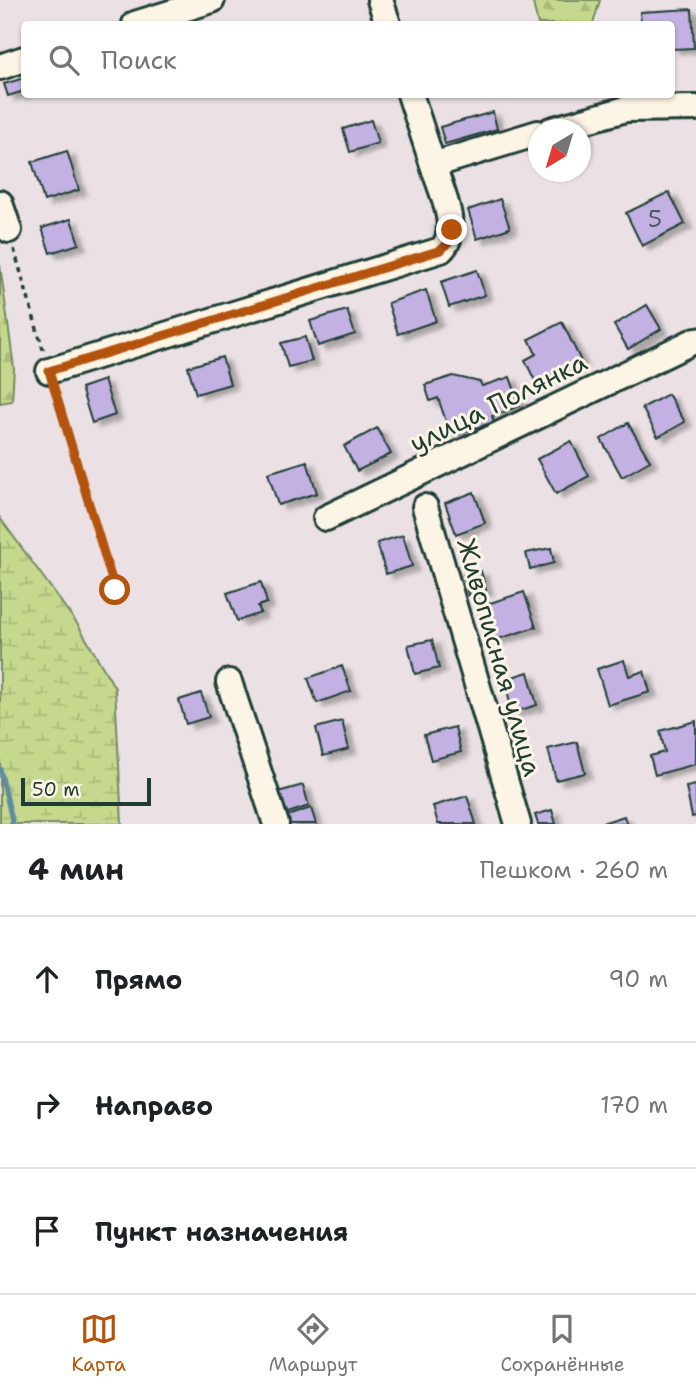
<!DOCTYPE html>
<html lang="ru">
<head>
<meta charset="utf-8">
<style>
	:root { --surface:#fff; --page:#f2f2f2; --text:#202124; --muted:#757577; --line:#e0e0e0; --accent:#b45309 }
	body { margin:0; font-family:"Shantell Sans",sans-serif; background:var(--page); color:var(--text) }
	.compass { position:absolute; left:528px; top:119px; width:63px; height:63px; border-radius:50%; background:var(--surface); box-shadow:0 2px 5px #0004; rotate:218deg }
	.scale { position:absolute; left:21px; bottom:18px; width:130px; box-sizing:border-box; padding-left:7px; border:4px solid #1f3d34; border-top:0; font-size:19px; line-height:24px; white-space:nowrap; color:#1f3d34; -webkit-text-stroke:5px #fcf5e5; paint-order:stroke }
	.stop { position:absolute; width:21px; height:21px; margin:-16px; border:5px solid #b45309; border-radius:50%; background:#fff }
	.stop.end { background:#b45309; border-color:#fff; box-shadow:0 2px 7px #0008 }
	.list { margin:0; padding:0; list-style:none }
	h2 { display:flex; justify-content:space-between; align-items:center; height:91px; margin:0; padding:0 28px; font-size:30px }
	h2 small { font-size:23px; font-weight:400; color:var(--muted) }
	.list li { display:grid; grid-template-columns:46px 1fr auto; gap:21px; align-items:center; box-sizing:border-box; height:126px; padding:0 28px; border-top:2px solid var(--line) }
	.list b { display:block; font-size:26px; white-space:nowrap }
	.list em { font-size:23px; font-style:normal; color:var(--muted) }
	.icon { flex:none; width:38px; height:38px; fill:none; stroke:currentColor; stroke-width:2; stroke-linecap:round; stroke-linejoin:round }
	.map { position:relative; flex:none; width:696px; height:824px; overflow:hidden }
	.search { position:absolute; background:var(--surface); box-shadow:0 2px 5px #0004; left:21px; right:21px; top:21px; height:77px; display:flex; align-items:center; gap:18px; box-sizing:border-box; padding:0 24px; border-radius:7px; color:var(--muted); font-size:26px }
	.sheet { height:469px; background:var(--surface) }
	nav { display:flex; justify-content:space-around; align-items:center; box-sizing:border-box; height:98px; border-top:2px solid var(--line); background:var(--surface); font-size:19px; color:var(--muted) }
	nav a { display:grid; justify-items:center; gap:4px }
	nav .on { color:var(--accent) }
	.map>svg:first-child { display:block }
	.forest { fill:url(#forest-firs); stroke:#728a60; stroke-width:2 }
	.wetland { fill:url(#wetland-marsh); stroke:#728a60; stroke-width:2 }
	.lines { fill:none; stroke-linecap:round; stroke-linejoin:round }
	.stream { stroke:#5e8c9f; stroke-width:5 }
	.building { fill:#c2b1e2; stroke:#1f3d34; stroke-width:2; filter:url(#shadow) }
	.minor-casing { stroke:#1f3d34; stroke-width:30 }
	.path { stroke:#1f3d34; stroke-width:3.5; stroke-dasharray:5 5; stroke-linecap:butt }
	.minor { stroke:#fcf5e5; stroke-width:24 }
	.route { stroke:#b45309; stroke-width:9 }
	.labels { text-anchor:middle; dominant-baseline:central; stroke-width:6; stroke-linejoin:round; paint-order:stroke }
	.number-label { font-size:23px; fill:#485a60 }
	.street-label { font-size:26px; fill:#1f3d34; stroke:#fcf5e5 }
</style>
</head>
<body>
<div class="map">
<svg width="696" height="824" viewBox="0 0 696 824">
	<defs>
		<pattern id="forest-firs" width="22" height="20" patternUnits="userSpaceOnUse" patternTransform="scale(1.75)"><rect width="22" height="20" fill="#c6d88d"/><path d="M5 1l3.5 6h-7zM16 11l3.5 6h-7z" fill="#aaba7a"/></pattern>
		<pattern id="wetland-marsh" width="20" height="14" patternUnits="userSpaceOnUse" patternTransform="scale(1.75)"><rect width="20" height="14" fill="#c6d88d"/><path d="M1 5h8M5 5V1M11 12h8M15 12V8" fill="none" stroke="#aaba7a"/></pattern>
		<filter id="shadow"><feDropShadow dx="7" dy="4.5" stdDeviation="2" flood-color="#0004"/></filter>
	</defs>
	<rect width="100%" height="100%" fill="#ebe1e4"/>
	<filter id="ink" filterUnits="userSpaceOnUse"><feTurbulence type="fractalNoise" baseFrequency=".0143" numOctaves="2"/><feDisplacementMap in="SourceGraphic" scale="14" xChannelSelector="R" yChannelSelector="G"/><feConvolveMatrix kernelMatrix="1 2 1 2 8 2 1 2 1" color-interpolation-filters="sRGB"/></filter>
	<g filter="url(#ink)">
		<!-- forest -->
		<g class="forest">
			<polygon points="523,0 600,0 593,24 538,24 533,3"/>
			<polygon points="0,265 14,368 12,401 0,403"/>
		</g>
		<!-- wetland -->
		<polygon class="wetland" points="0,518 78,625 115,688 122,824 0,824"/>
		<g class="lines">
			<!-- stream -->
			<polyline class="stream" points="0,769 13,824"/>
		</g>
		<!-- building -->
		<g class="building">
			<polygon points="692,9 694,48 672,49 672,24 641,24 640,12"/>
			<polygon points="24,78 24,91 8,96 4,84"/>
			<polygon points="493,112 497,129 445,144 440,127"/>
			<polygon points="371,120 378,143 350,152 343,129"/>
			<polygon points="67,151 79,190 44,201 32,162"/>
			<polygon points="669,192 685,224 642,246 626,213"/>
			<polygon points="500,199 510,228 477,239 468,210"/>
			<polygon points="71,219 79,244 50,253 42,228"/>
			<polygon points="477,270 485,295 449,307 441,282"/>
			<polygon points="426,290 436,321 398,334 388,303"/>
			<polygon points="647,305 661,329 628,349 614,325"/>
			<polygon points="347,310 355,334 318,346 310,321"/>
			<polygon points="562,322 581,361 536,383 525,360 536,354 529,339"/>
			<polygon points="305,337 312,361 288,367 281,343"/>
			<polygon points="222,357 230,384 196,394 188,367"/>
			<polygon points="453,376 480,382 482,386 510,377 520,406 492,416 494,422 451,436 438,398 430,401 425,385"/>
			<polygon points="104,380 115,415 92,423 81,388"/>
			<polygon points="668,394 685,422 658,437 642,408"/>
			<polygon points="628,423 650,461 622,477 601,439"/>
			<polygon points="377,428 391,454 357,471 344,446"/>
			<polygon points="571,441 589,476 556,494 537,459"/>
			<polygon points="307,461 317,493 278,505 268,473"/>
			<polygon points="474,492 485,523 456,534 445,503"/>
			<polygon points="403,535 412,566 386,574 377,543"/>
			<polygon points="551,548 554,563 530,569 526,553"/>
			<polygon points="481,571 486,590 468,595 463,575"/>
			<polygon points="261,582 267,603 258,606 261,613 237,621 227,593"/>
			<polygon points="524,592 536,627 495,640 484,605"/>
			<polygon points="432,640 439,668 415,674 408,645"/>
			<polygon points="624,660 629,676 644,671 650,692 608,705 597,669"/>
			<polygon points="342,666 351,691 317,703 308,678"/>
			<polygon points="528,672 537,705 511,713 506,679"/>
			<polygon points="201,693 209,717 186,724 179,700"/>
			<polygon points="342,721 349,749 323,756 316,728"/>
			<polygon points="696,721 696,764 655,775 650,756 665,752 660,731"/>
			<polygon points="455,727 461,752 431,760 424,735"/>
			<polygon points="577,742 585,773 556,780 548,749"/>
			<polygon points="303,785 309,806 285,814 278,792"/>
			<polygon points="696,785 696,816 692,817 686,787"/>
			<polygon points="467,796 476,824 438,824 433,806"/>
			<polygon points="311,808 316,824 290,824 287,816"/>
			<polygon points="552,810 556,824 538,824 535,815"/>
			<polygon points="624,816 627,824 599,824"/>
		</g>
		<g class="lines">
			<!-- minor casing -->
			<g class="minor-casing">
				<g id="minor">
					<polyline points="380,0 388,24"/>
					<polyline points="135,24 212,0"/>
					<polyline points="0,67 24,59"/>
					<polyline points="410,94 433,165 538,133"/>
					<polyline points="551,130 626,109 696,108"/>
					<polyline points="0,203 9,230"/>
					<path d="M 49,371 L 441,250 C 462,230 440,189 433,165"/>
					<polyline points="425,507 518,824"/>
					<polyline points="326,518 696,340"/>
					<polyline points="229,682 276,824"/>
				</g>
			</g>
			<!-- path -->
			<g class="path">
				<polyline points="14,249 44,353"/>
				<polyline points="55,391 115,590"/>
			</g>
			<!-- minor -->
			<use href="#minor" class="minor"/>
		</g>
	</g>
	<g class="lines" filter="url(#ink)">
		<!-- route -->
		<polyline class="route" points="115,590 49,371 441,250 449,242 452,230"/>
	</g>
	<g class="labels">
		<!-- number labels -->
		<g class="number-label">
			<text x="655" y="219">5</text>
		</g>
		<!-- street labels -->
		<g class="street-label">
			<text transform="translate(498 402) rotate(-26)">улица Полянка</text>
			<text transform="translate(500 657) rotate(74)">Живописная улица</text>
		</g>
	</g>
</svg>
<svg class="compass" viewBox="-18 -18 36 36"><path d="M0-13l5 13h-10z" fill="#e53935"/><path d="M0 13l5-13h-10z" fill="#757577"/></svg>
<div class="scale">50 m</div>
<div class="stop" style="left:115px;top:590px"></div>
<div class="stop end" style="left:452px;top:230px"></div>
<div class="search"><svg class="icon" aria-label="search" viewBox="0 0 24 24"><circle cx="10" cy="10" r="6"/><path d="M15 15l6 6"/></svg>Поиск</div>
</div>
<section class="sheet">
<h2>4 мин<small>Пешком · 260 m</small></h2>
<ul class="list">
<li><svg class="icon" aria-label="ahead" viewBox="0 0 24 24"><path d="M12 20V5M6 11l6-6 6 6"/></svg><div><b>Прямо</b></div><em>90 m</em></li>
<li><svg class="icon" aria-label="right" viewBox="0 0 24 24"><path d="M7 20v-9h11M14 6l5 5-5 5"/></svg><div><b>Направо</b></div><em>170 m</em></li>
<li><svg class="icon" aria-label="arrive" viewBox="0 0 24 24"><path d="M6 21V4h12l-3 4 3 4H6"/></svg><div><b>Пункт назначения</b></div></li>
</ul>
</section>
<nav>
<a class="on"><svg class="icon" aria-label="map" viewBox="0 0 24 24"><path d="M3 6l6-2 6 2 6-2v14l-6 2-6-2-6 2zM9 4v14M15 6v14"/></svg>Карта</a>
<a><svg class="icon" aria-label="directions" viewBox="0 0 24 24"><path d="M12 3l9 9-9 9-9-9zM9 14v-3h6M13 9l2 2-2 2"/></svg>Маршрут</a>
<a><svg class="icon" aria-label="saved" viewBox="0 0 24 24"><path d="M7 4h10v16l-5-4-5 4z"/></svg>Сохранённые</a>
</nav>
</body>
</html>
